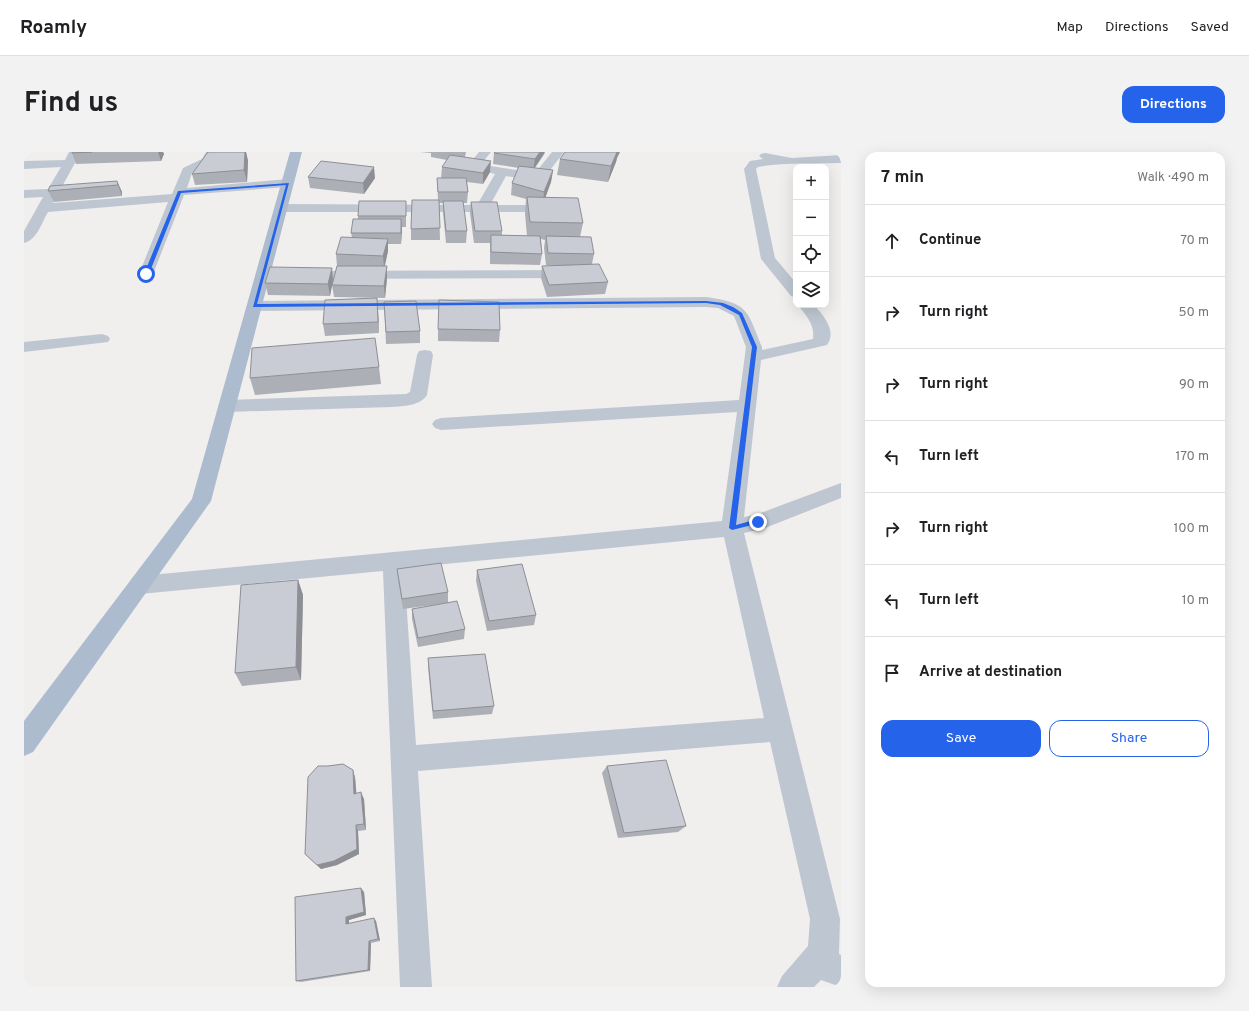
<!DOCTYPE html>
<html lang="en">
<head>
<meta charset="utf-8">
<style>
	:root { --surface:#fff; --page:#f2f2f2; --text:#202124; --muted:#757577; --line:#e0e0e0; --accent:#2563eb }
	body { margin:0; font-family:Overpass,sans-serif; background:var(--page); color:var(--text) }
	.controls { position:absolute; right:12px; top:12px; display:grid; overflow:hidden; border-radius:8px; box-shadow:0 4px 16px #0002 }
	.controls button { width:36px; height:36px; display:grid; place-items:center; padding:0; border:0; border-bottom:1px solid var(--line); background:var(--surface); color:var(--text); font:20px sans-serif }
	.stop { position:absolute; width:12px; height:12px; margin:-9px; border:3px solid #2563eb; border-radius:50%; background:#fff }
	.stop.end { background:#2563eb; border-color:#fff; box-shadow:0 1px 4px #0008 }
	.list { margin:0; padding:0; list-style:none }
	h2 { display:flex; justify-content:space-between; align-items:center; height:52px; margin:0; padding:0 16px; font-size:17px }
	h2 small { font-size:13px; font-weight:400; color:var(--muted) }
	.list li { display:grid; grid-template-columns:26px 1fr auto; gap:12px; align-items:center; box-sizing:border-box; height:72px; padding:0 16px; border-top:1px solid var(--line) }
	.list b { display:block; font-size:15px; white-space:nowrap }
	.list em { font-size:13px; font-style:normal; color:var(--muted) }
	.actions { display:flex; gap:8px; padding:12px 16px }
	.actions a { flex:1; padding:9px 0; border:1px solid var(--accent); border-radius:12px; text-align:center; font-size:14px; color:var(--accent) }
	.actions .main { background:var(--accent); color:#fff }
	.icon { flex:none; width:22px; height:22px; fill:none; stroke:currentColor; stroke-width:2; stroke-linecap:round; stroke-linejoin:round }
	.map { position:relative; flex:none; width:817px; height:835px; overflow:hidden; border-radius:12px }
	header { display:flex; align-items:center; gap:24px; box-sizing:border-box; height:56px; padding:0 20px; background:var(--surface); border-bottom:1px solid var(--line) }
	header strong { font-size:19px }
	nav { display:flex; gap:22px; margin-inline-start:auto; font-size:14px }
	.intro { display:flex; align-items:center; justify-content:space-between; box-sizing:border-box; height:96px; padding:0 24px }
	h1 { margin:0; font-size:28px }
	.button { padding:10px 18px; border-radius:12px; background:var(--accent); color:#fff; font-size:14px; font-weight:700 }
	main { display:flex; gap:24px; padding:0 24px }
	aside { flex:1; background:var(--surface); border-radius:12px; box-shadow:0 4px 16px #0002 }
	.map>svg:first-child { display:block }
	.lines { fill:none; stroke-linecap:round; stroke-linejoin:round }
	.minor { fill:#bec7d1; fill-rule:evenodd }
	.major { fill:#acbbce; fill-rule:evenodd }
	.wall { fill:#adafb6 }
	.shaded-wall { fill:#8d8f94 }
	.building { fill:#c9ccd4; stroke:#8d8f94 }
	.route { fill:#2563eb }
</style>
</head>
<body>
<header>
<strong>Roamly</strong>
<nav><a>Map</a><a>Directions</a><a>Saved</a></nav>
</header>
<div class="intro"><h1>Find us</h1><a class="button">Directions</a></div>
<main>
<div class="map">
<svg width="817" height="835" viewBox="0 0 817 835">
	<rect width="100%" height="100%" fill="#f1eeee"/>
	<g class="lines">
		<!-- minor -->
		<g class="minor">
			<path d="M 45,0 L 57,0 L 29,51 L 148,42 L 159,16 L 178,7 L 182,0 L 194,0 L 186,11 L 168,21 L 163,36 L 264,27 L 268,28 L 270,31 L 268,34 L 264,35 L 160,43 L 129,122 L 127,125 L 122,126 L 117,125 L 115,122 L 144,50 L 24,60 C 18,70 13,88 0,91 L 0,79 L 19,45 L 0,46 L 0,38 L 24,37 L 37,15 L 0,17 L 0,9 L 41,8 Z"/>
			<polygon points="455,0 467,0 458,11 460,13 505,20 512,20 528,0 540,0 520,26 505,28 482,24 466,53 532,53 537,54 538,57 537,60 257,60 252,59 251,56 252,53 257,52 453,53 471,22 449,17 446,11"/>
			<path d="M 741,1 L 768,6 L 817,3 L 817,11 C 789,12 761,10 734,15 L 732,17 L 751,106 L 772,131 L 772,146 L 767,144 L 737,107 L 720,17 L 726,9 L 739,7 L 735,4 L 737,2 Z"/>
			<polygon points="547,118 552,119 554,122 552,125 547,126 279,127 274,126 272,123 274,120 279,119"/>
			<path d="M 682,145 C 725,151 723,158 738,195 L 738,198 L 789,187 C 791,172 782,164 774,153 L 790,153 C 800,164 813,179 803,193 L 737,208 L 720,365 L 731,363 L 817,331 L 817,346 L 741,376 L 720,381 L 816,767 L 815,802 L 817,803 L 817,835 L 797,828 L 790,835 L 753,835 L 758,824 L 784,794 L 786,767 L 746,590 L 394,619 L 408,835 L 376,835 L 359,419 L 116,442 L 108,440 L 105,433 L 108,426 L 116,424 L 698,369 L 713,260 L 417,278 L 411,276 L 408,272 L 411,268 L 417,266 L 715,248 L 722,195 L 710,164 L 694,156 L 682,155 L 231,159 L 226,157 L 223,154 L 226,151 L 231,149 ZM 700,385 L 740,566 L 392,593 L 380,416 Z"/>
			<polygon points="78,182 84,184 86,187 84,190 0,200 0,190"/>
			<path d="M 401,198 L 407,199 L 409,203 L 403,243 C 396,254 379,254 368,255 L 203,260 L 197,258 L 194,254 L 197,250 L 203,248 L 382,242 L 386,240 L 393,203 L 395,199 Z"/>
		</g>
		<!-- major -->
		<polygon class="major" points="266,0 278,0 187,349 9,600 0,604 0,569 168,347"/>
	</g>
	<!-- wall -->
	<g class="wall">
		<polygon points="48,0 139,0 140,2 137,9 52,12 48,1"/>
		<polygon points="192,0 222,0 224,9 223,30 171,33 168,22"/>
		<polygon points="396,0 442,0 441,5 466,20 459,32 443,30 444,40 443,51 439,51 443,79 442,91 422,91 419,61 419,51 415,51 416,88 387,88 387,77 414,48 413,26 417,26 418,15 423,8 407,5 407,1"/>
		<polygon points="470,1 521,1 511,16 529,18 527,30 521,46 559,71 556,85 570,102 568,112 584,130 581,142 523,145 517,126 518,114 539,113 522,113 520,96 521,88 517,87 518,102 516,113 466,112 466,91 450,91 446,61 447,50 478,79 478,83 503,84 501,62 502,47 487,43 488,31 495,16 469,12"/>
		<polygon points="593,6 592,10 584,30 533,23 536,7"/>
		<polygon points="284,25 351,26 340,42 286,36"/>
		<polygon points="93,29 98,40 98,44 30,50 24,39"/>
		<polygon points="382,49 382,75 378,75 377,92 364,92 364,99 361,114 363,126 361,146 310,145 308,133 313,114 312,102 328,85 327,81 334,67 334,64"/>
		<polygon points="309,128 306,144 244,143 241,131"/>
		<polygon points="360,150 396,179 396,191 362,192"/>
		<polygon points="354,158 355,181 301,184 299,172"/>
		<polygon points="414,177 476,178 475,190 414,189"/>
		<polygon points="355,215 357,232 231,243 226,226"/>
		<polygon points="373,417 424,440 424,451 379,457 374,427"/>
		<polygon points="453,418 512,463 510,473 463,479 452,429"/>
		<polygon points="274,428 279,443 277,528 218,534 211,521"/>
		<polygon points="388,457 441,477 440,487 394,495 388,467"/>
		<polygon points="404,506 470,554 468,562 409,567 404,515"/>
		<polygon points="583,614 662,674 654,680 594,686 578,621"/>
		<polygon points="331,625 332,642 340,647 342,678 334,679 335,702 313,713 297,717 281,702"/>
		<polygon points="340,740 342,763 325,768 325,772 352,769 356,789 347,791 346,819 277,830 272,829"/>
	</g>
	<!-- shaded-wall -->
	<g class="shaded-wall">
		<polygon points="134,0 139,0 140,2 137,9"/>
		<polygon points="221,0 222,0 224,9 223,30 220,18"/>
		<polygon points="516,0 521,0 509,18 511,7"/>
		<polygon points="593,0 596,0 593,6 592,10 584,30 587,14"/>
		<polygon points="467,9 466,20 459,32 459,21"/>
		<polygon points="350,15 351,26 340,42 339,31"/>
		<polygon points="529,18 527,30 519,52 520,40"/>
		<polygon points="93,29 98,40 98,44 94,33"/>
		<polygon points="377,67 378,78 377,92"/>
		<polygon points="364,87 364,99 360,116 359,104"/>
		<polygon points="363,114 363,126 361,146 360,134"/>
		<polygon points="308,116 309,128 306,144 304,132"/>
		<polygon points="353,146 354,158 355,181 354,170"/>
		<polygon points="274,428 279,443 277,528 272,515"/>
		<polygon points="329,618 331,625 333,648 330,642"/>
		<polygon points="337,640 340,647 342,678 340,672"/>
		<polygon points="332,673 334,679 335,702 313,713 297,717 293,713"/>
		<polygon points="337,736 340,740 342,763 325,768 325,775 322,772 322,765"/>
		<polygon points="350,766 352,769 356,789 354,787"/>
		<polygon points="345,789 347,791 346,819 344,818"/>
	</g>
	<!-- building -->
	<g class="building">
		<polygon points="48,0 68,0 48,1"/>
		<polygon points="184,0 221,0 220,18 168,22"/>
		<polygon points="471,0 516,0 511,7 470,1"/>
		<polygon points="541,0 593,0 587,14 536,7"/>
		<polygon points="426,3 467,9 459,21 418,15"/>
		<polygon points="297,9 350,15 339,31 284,25"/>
		<polygon points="495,14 529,18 520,40 488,31"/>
		<polygon points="413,26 442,26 444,40 414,40"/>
		<polygon points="93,29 94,33 24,39 26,34"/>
		<polygon points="503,45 554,46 559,71 506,70"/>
		<polygon points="388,48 415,48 416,76 387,77"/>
		<polygon points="335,49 382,49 382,64 334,64"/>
		<polygon points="419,49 439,49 443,79 422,79"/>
		<polygon points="447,50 473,50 478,79 451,79"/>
		<polygon points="329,67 377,67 377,81 327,81"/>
		<polygon points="467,83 516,84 518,102 467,100"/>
		<polygon points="522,84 567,85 570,102 524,101"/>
		<polygon points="317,85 364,87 359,104 312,102"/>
		<polygon points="575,112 584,130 525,133 518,114"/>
		<polygon points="313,114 363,114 360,134 308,133"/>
		<polygon points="246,115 308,116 304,132 241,131"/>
		<polygon points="353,146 354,170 299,172 301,148"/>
		<polygon points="415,148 475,150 476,178 414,177"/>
		<polygon points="392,149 396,179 362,180 360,150"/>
		<polygon points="351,186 355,215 226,226 228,196"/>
		<polygon points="417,411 424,440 378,447 373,417"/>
		<polygon points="498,412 512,463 465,469 453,418"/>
		<polygon points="274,428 272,515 211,521 217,433"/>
		<polygon points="433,449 441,477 394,486 388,457"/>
		<polygon points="461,502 470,554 409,559 404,506"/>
		<polygon points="642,608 662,674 600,681 583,614"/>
		<polygon points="319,612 329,618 330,642 337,640 340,672 332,673 333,697 310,709 293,713 281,702 284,625 294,614 304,614"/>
		<polygon points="337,736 340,760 322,765 322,772 350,766 354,787 345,789 344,818 272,829 271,745"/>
	</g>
	<!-- route -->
	<polygon class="route" points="265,31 233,152 682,149 699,151 709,155 718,161 733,195 712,373 734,367 737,370 736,371 708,378 705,376 728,195 715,163 696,153 682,151 229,155 262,33 157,41 125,122 122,123 120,122 154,39"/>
</svg>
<div class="controls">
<button>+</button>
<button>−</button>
<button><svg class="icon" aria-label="locate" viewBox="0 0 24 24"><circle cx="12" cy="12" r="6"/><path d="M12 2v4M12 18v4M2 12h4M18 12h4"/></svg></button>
<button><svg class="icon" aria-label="layers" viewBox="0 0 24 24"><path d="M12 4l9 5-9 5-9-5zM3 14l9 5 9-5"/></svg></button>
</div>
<div class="stop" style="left:122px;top:122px"></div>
<div class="stop end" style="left:734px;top:370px"></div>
</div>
<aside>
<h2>7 min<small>Walk · 490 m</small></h2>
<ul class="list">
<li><svg class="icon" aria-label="ahead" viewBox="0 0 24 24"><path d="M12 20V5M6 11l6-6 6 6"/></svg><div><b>Continue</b></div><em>70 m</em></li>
<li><svg class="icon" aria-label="right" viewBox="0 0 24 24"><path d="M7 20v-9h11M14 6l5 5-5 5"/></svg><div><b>Turn right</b></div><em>50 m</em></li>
<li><svg class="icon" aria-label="right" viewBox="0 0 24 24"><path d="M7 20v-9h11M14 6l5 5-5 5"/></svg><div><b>Turn right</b></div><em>90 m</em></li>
<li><svg class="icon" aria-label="left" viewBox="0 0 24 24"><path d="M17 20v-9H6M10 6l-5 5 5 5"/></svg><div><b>Turn left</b></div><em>170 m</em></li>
<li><svg class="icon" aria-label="right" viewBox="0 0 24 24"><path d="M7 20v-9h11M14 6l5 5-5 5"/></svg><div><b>Turn right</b></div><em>100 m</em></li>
<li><svg class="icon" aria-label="left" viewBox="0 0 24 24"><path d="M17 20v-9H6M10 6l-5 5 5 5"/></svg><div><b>Turn left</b></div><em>10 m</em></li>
<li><svg class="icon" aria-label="arrive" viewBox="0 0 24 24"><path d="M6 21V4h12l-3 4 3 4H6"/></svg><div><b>Arrive at destination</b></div></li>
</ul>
<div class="actions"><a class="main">Save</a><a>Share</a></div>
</aside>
</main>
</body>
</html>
